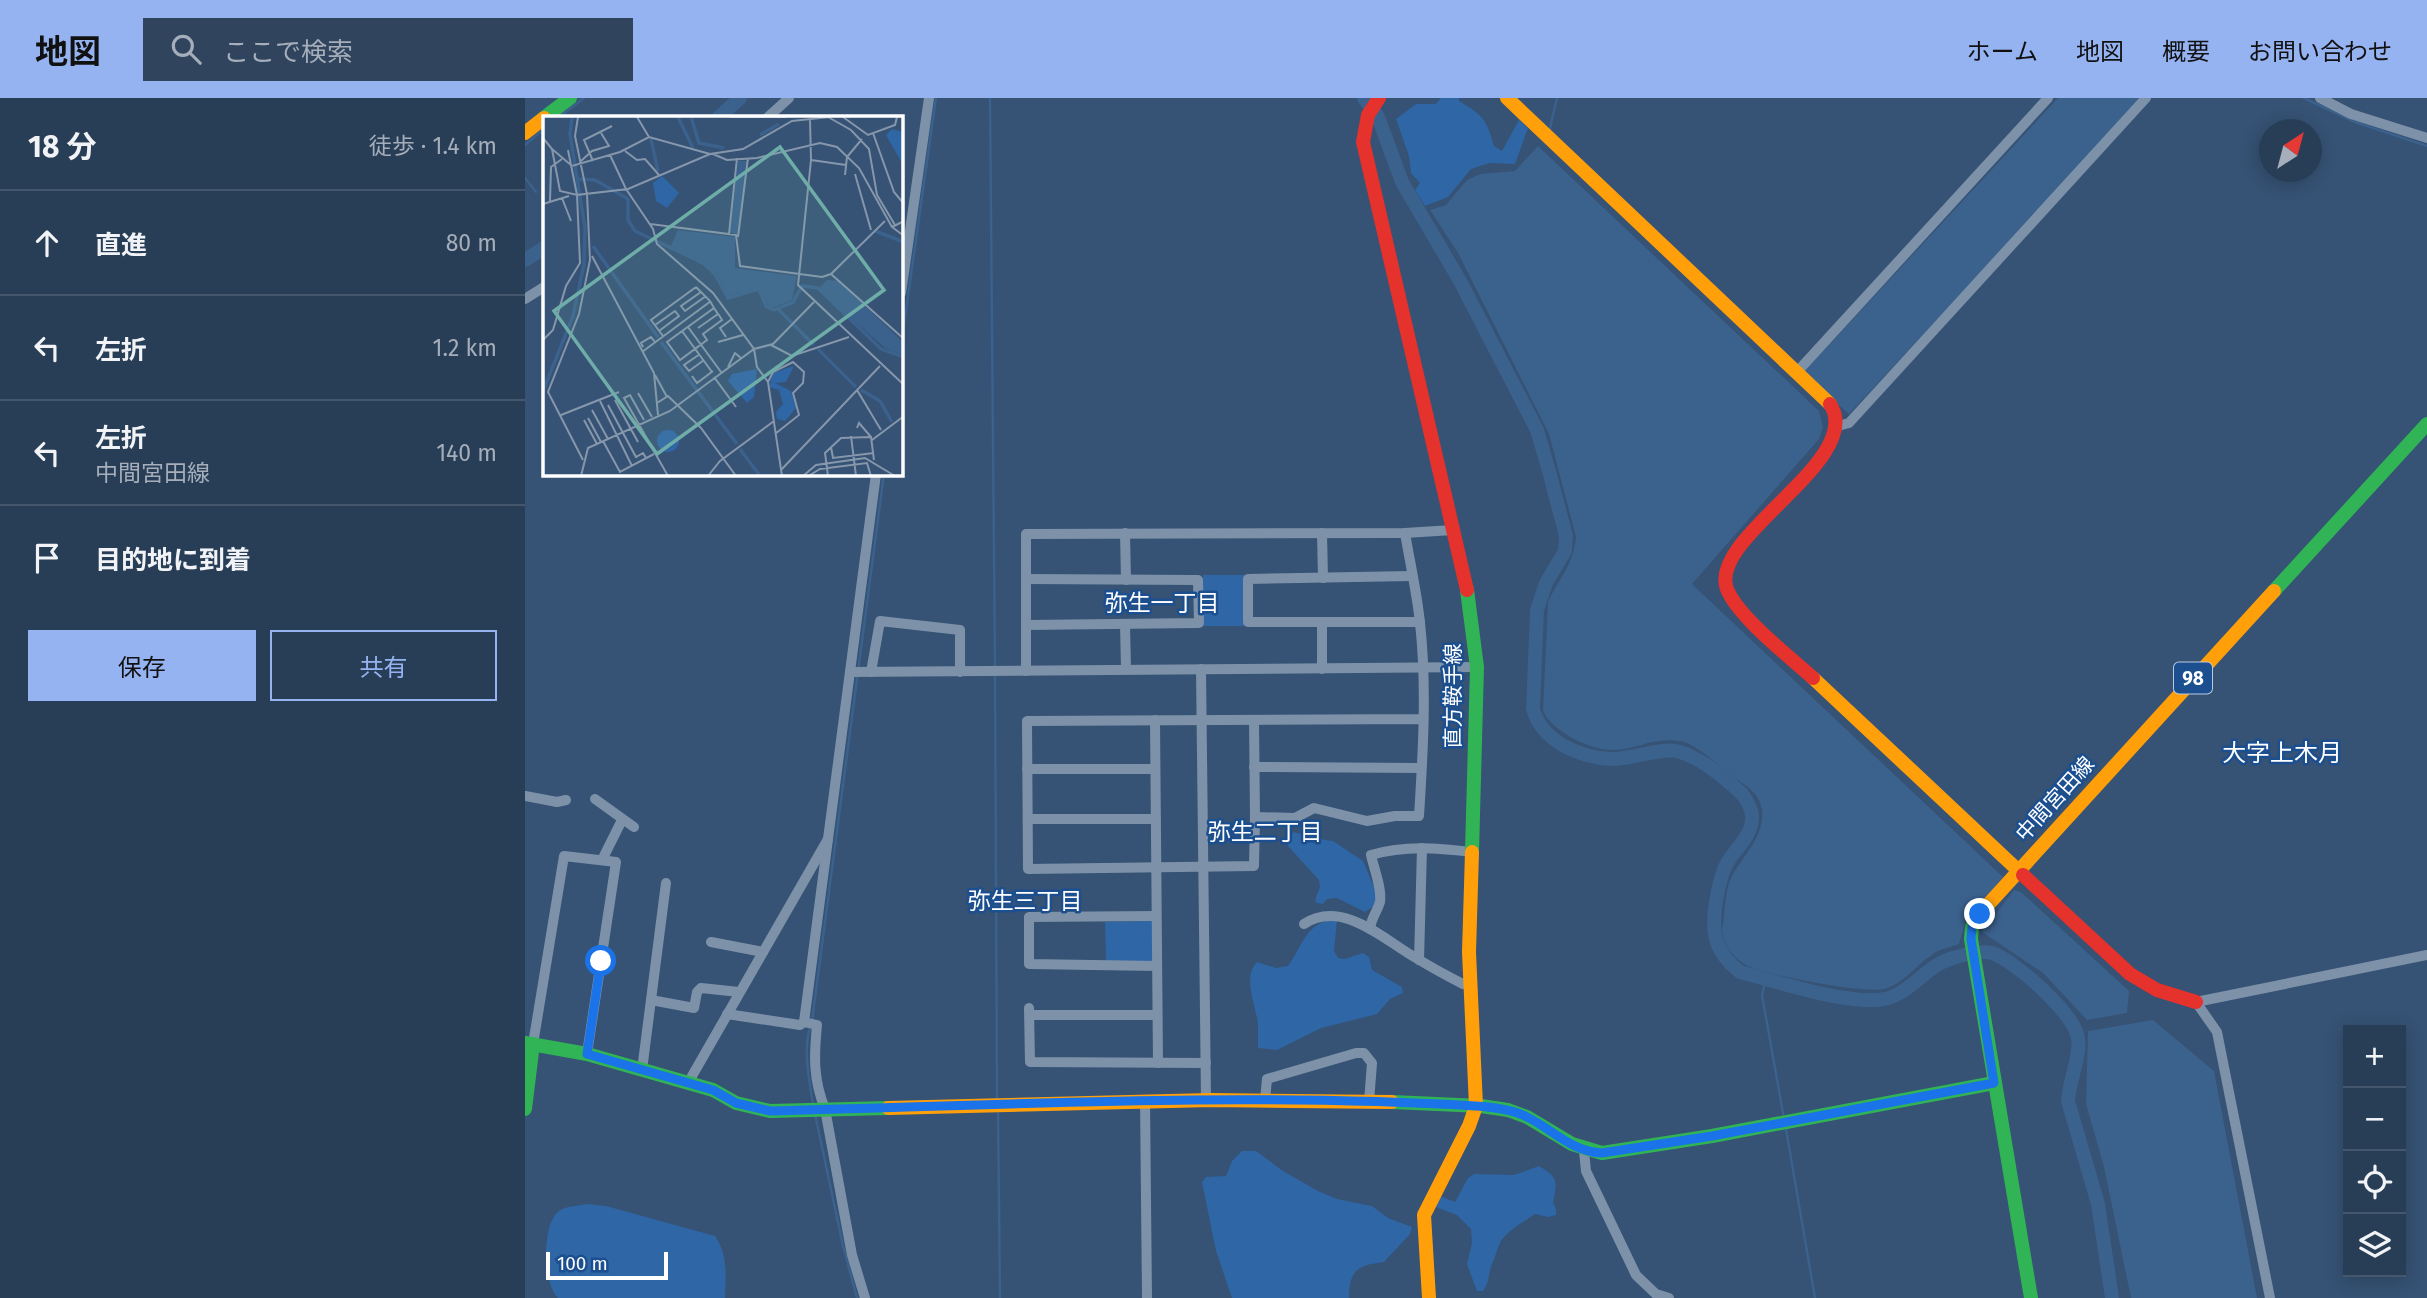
<!DOCTYPE html>
<html lang="ja">
<head>
<meta charset="utf-8">
<style>
	:root { --surface:#283e57; --page:#30455d; --text:#f1f3f6; --muted:#a5aeba; --line:#44576d; --accent:#95b2f1 }
	body { margin:0; font-family:"Fira Sans","Noto Sans JP",sans-serif; background:var(--page); color:var(--text) }
	.controls { position:absolute; right:21px; bottom:21px; display:grid; overflow:hidden; border-radius:0px; box-shadow:0 4px 18px #0003 }
	.controls button { width:63px; height:63px; display:grid; place-items:center; padding:0; border:0; border-bottom:2px solid var(--line); background:var(--surface); color:var(--text); font:35px sans-serif }
	.compass { position:absolute; left:1734px; top:21px; width:63px; height:63px; border-radius:50%; background:var(--surface); box-shadow:0 4px 18px #0003; rotate:36deg }
	.scale { position:absolute; left:21px; bottom:18px; width:122px; box-sizing:border-box; padding-left:7px; border:4px solid #fff; border-top:0; font-size:19px; line-height:24px; white-space:nowrap; color:#fff; -webkit-text-stroke:5px #1b4f8f; paint-order:stroke }
	.stop { position:absolute; width:21px; height:21px; margin:-16px; border:5px solid #1a73e8; border-radius:50%; background:#fff }
	.stop.end { background:#1a73e8; border-color:#fff; box-shadow:0 2px 7px #0008 }
	.list { margin:0; padding:0; list-style:none }
	h2 { display:flex; justify-content:space-between; align-items:center; height:91px; margin:0; padding:0 28px; font-size:30px }
	h2 small { font-size:23px; font-weight:400; color:var(--muted) }
	.list li { display:grid; grid-template-columns:46px 1fr auto; gap:21px; align-items:center; box-sizing:border-box; height:105px; padding:0 28px; border-top:2px solid var(--line) }
	.list b { display:block; font-size:26px; white-space:nowrap }
	.list p { margin:0; font-size:23px; white-space:nowrap; color:var(--muted) }
	.list em { font-size:23px; font-style:normal; color:var(--muted) }
	.actions { display:flex; gap:14px; padding:21px 28px }
	.actions a { flex:1; padding:16px 0; border:2px solid var(--accent); border-radius:0px; text-align:center; font-size:24px; color:var(--accent) }
	.actions .main { background:var(--accent); color:#111 }
	.icon { flex:none; width:38px; height:38px; fill:none; stroke:currentColor; stroke-width:2; stroke-linecap:round; stroke-linejoin:round }
	.map { position:relative; flex:none; width:1902px; height:1200px; overflow:hidden }
	header { display:flex; align-items:center; gap:42px; box-sizing:border-box; height:98px; padding:0 35px; background:var(--accent); color:#111 }
	header strong { font-size:33px }
	nav { display:flex; gap:38px; margin-inline-start:auto; font-size:24px }
	.search { width:490px; height:63px; background:var(--page); display:flex; align-items:center; gap:18px; box-sizing:border-box; padding:0 24px; border-radius:0px; color:var(--muted); font-size:26px }
	main { display:flex }
	aside { flex:1; background:var(--surface) }
	.map>svg:first-child { display:block }
	.green { fill:#2f66a5 }
	.water { fill:#3b618d }
	.lines { fill:none; stroke-linecap:round; stroke-linejoin:round }
	.stream { stroke:#3b618d; stroke-width:2.5 }
	.river { stroke:#3b618d; stroke-width:14 }
	.street { stroke:#7d92a8; stroke-width:10 }
	.fast { stroke:#30b455; stroke-width:14 }
	.slow { stroke:#ff9f0a; stroke-width:14 }
	.jam { stroke:#e5322d; stroke-width:14 }
	.route { stroke:#1a73e8; stroke-width:9 }
	.labels { text-anchor:middle; dominant-baseline:central; stroke-width:5; stroke-linejoin:round; paint-order:stroke }
	.shield { fill:#1b4f8f; stroke:#bbcadd; stroke-width:2 }
	.shield-label { font-size:19px; font-weight:bold; fill:#fff }
	.street-label { font-size:21px; fill:#fff; stroke:#1b4f8f }
	.neighbourhood-label { font-size:23px; fill:#fff; stroke:#1b4f8f }
	.quarter-label { font-size:24px; fill:#fff; stroke:#1b4f8f }
	.inset-river { fill:none; stroke:#3b618d; stroke-width:3.5 }
	.inset-road { fill:none; stroke:#8697ac; stroke-width:2 }
	.view { fill:#6fada8; fill-opacity:0.15; stroke:#6fada8; stroke-width:3.5 }
	.inset-edge { fill:none; stroke:#fff; stroke-width:3.5 }
</style>
</head>
<body>
<header>
<strong>地図</strong>
<div class="search"><svg class="icon" aria-label="search" viewBox="0 0 24 24"><circle cx="10" cy="10" r="6"/><path d="M15 15l6 6"/></svg>ここで検索</div>
<nav><a>ホーム</a><a>地図</a><a>概要</a><a>お問い合わせ</a></nav>
</header>
<main>
<aside>
<h2>18 分<small>徒歩 · 1.4 km</small></h2>
<ul class="list">
<li><svg class="icon" aria-label="ahead" viewBox="0 0 24 24"><path d="M12 20V5M6 11l6-6 6 6"/></svg><div><b>直進</b></div><em>80 m</em></li>
<li><svg class="icon" aria-label="left" viewBox="0 0 24 24"><path d="M17 20v-9H6M10 6l-5 5 5 5"/></svg><div><b>左折</b></div><em>1.2 km</em></li>
<li><svg class="icon" aria-label="left" viewBox="0 0 24 24"><path d="M17 20v-9H6M10 6l-5 5 5 5"/></svg><div><b>左折</b><p>中間宮田線</p></div><em>140 m</em></li>
<li><svg class="icon" aria-label="arrive" viewBox="0 0 24 24"><path d="M6 21V4h12l-3 4 3 4H6"/></svg><div><b>目的地に到着</b></div></li>
</ul>
<div class="actions"><a class="main">保存</a><a>共有</a></div>
</aside>
<div class="map">
<svg width="1902" height="1200" viewBox="0 0 1902 1200">
	<rect width="100%" height="100%" fill="#365274"/>
	<!-- green -->
	<g class="green">
		<path d="M 916,0 L 934,0 L 934,3 C 958,17 962,22 969,48 L 977,53 L 994,22 L 1003,30 L 990,66 L 964,65 L 946,71 L 923,99 L 900,108 L 890,92 L 895,85 L 886,75 L 884,58 L 871,21 L 891,6 L 911,6 Z"/>
		<rect x="678" y="477" width="41" height="51"/>
		<polygon points="769,734 788,740 808,743 838,763 854,801 851,807 840,814 812,800 802,801 798,806 792,805 790,802 795,789 794,782 763,748 760,742"/>
		<path d="M 812,821 L 809,853 L 813,860 L 820,861 L 838,855 L 844,859 L 847,872 L 877,889 L 878,895 L 865,901 L 852,916 L 796,930 L 752,952 L 733,950 C 733,942 733,934 733,926 C 731,908 717,879 732,864 L 751,870 L 763,868 C 779,846 780,824 812,821 Z"/>
		<polygon points="627,823 627,864 581,864 580,824"/>
		<path d="M 717,1053 L 731,1053 L 758,1073 L 793,1093 L 812,1101 L 847,1108 L 863,1120 L 887,1129 L 885,1136 L 859,1164 C 833,1167 824,1172 824,1200 L 707,1200 L 691,1153 L 677,1084 L 681,1079 L 701,1078 L 707,1063 Z"/>
		<path d="M 1014,1068 C 1034,1080 1032,1083 1028,1105 L 1031,1111 L 1031,1117 L 1023,1119 L 1010,1116 C 999,1124 981,1133 975,1145 C 972,1151 970,1160 967,1166 C 963,1175 965,1184 958,1193 L 952,1193 L 942,1166 L 947,1145 L 946,1131 L 932,1117 L 908,1108 L 912,1097 L 930,1104 L 943,1080 L 949,1076 L 989,1077 Z"/>
		<path d="M 61,1106 L 81,1108 L 190,1138 C 203,1157 201,1177 200,1200 L 33,1200 C 17,1185 17,1125 34,1113 C 41,1108 53,1108 61,1106 Z"/>
	</g>
	<!-- water -->
	<g class="water">
		<polygon points="1533,0 1618,0 1324,316 1278,275"/>
		<path d="M 1013,48 L 1294,313 L 1298,329 L 1294,341 L 1167,486 L 1478,779 L 1441,822 L 1434,846 C 1426,849 1415,851 1408,856 C 1391,867 1381,884 1360,891 C 1342,896 1239,877 1221,867 C 1208,859 1199,848 1197,833 C 1200,817 1199,795 1206,780 C 1217,758 1239,740 1237,713 C 1236,696 1220,687 1207,678 C 1195,669 1173,648 1159,644 C 1130,637 1111,653 1085,652 C 1063,651 1027,633 1018,613 L 1023,504 C 1034,480 1048,468 1051,439 L 1024,336 L 933,155 L 905,112 L 921,107 L 942,82 L 955,76 L 990,73 Z"/>
		<polygon points="1489,792 1496,794 1604,893 1602,915 1562,922 1518,875 1457,834"/>
		<polygon points="1628,922 1689,973 1732,1200 1606,1200 1579,1069 1561,1006 1563,933"/>
	</g>
	<g class="lines">
		<!-- stream -->
		<g class="stream">
			<polyline points="465,0 470,570"/>
			<polyline points="1779,0 1830,24 1902,48"/>
			<polyline points="34,19 59,0"/>
			<polyline points="1024,34 1032,0"/>
			<polyline points="0,47 19,31"/>
			<polyline points="0,80 11,94"/>
			<polyline points="376,248 411,0"/>
			<polyline points="470,577 472,1001"/>
			<polyline points="1241,881 1237,897 1259,1021"/>
			<polyline points="287,923 359,376"/>
			<path d="M 285,929 C 278,954 284,980 288,1006"/>
			<polyline points="473,1011 475,1200"/>
			<polyline points="290,1016 318,1148 332,1200"/>
			<polyline points="1261,1031 1290,1200"/>
		</g>
		<!-- river -->
		<g class="river">
			<path d="M 839,0 L 853,19 L 877,84 L 935,183 L 1012,332 L 1024,373 L 1041,438 L 1040,453 L 1021,485 L 1012,512 L 1008,611 C 1017,644 1056,660 1088,661 C 1106,661 1137,650 1151,653 C 1174,658 1197,678 1214,693 C 1221,699 1228,713 1227,721 C 1227,738 1208,753 1201,767 C 1196,777 1194,787 1192,798 C 1186,831 1187,852 1215,874 C 1254,884 1312,904 1351,902 C 1383,901 1397,870 1425,861 C 1437,857 1454,852 1467,855 C 1489,862 1550,916 1553,940 C 1556,958 1544,983 1543,1003 L 1573,1106 L 1587,1200"/>
			<polyline points="194,19 215,0"/>
			<polyline points="0,162 19,150"/>
		</g>
		<!-- street -->
		<g class="street">
			<polyline points="1795,0 1826,16 1902,40"/>
			<polyline points="243,19 264,0"/>
			<polyline points="376,195 404,0"/>
			<polyline points="0,201 19,189"/>
			<polyline points="1272,274 1523,0"/>
			<polyline points="1313,328 1324,325 1621,0"/>
			<polyline points="600,435 601,482"/>
			<polyline points="797,435 798,480"/>
			<path d="M 880,435 C 885,465 892,495 895,525 C 902,588 898,655 894,718 L 870,718 L 842,723 L 789,710 L 770,720 L 730,719 L 729,768 L 503,771 L 502,623 L 897,621"/>
			<polyline points="887,478 723,481 723,524 895,524"/>
			<polyline points="797,524 797,571"/>
			<polyline points="600,526 601,571"/>
			<polyline points="501,527 674,525 673,482 501,481"/>
			<polyline points="676,571 681,1002"/>
			<polyline points="501,573 501,436 880,435 928,432"/>
			<polyline points="325,574 952,569"/>
			<polyline points="346,574 355,523 435,532 435,574"/>
			<polyline points="630,622 633,965"/>
			<polyline points="729,622 730,719"/>
			<polyline points="729,669 896,670"/>
			<polyline points="502,671 630,671"/>
			<polyline points="0,698 32,704 41,702"/>
			<polyline points="70,701 109,729"/>
			<polyline points="503,721 631,721"/>
			<polyline points="77,762 97,722"/>
			<polyline points="631,818 504,819 504,866 632,868"/>
			<path d="M 779,826 C 817,801 858,841 891,860 C 906,869 922,878 938,886 L 946,885"/>
			<path d="M 845,831 C 846,820 852,814 855,804 C 857,790 849,771 846,757 C 880,747 912,750 947,754"/>
			<polyline points="186,844 238,854"/>
			<polyline points="894,862 897,750"/>
			<polyline points="126,902 169,910 172,894 176,890 214,894"/>
			<polyline points="1671,904 1692,934 1745,1200"/>
			<polyline points="1671,904 1902,857"/>
			<polyline points="504,910 505,964 681,965"/>
			<path d="M 202,916 L 275,927 L 279,924 L 292,927 C 289,958 288,981 300,1011 L 327,1157 L 340,1200"/>
			<polyline points="505,917 632,917"/>
			<polyline points="279,924 303,741"/>
			<polyline points="8,946 39,758 91,764 62,956"/>
			<polyline points="117,972 141,785"/>
			<polyline points="163,985 303,741 351,376"/>
			<polyline points="620,1002 622,1200"/>
			<polyline points="740,1002 742,981 831,955 839,955 847,965 844,1004"/>
			<polyline points="1059,1053 1061,1073 1111,1177 1131,1196 1144,1200"/>
		</g>
		<!-- fast -->
		<g class="fast">
			<polyline points="20,19 45,0"/>
			<polyline points="942,492 952,569 947,754"/>
			<polyline points="1749,493 1902,326"/>
			<polyline points="1460,810 1447,829 1446,841 1506,1200"/>
			<polyline points="0,945 62,956 188,992 211,1005 245,1013 363,1010"/>
			<polyline points="867,1004 956,1008 983,1012 1002,1019 1047,1046 1077,1055 1187,1038 1469,985"/>
			<polyline points="0,1011 8,946"/>
		</g>
		<!-- slow -->
		<g class="slow">
			<polyline points="982,0 1305,306"/>
			<polyline points="0,35 19,20"/>
			<polyline points="1288,580 1498,777"/>
			<polyline points="1460,810 1749,493"/>
			<polyline points="363,1010 686,1002 867,1004"/>
			<polyline points="904,1200 899,1117 944,1028 951,1008 944,854 947,754"/>
		</g>
		<!-- jam -->
		<g class="jam">
			<polyline points="854,0 843,17 838,44 942,492"/>
			<path d="M 1288,580 C 1265,559 1213,519 1202,491 C 1182,439 1342,362 1305,306"/>
			<polyline points="1498,777 1605,876 1632,892 1671,904"/>
		</g>
	</g>
	<g class="lines">
		<!-- route -->
		<path class="route" d="M 76,863 L 62,956 L 188,992 L 211,1005 L 245,1013 C 480,1007 715,994 950,1008 C 967,1009 987,1011 1002,1019 C 1027,1031 1047,1054 1077,1055 L 1187,1038 L 1469,985 L 1446,841 L 1447,829 L 1455,816"/>
	</g>
	<g class="labels">
		<!-- shield labels -->
		<rect class="shield" x="1649" y="564.5" width="38" height="31" rx="5"/>
		<g class="shield-label">
			<text x="1668" y="580">98</text>
		</g>
		<!-- street labels -->
		<g class="street-label">
			<text transform="translate(928 598) rotate(-90)">直方鞍手線</text>
			<text transform="translate(1530 701) rotate(-48)">中間宮田線</text>
		</g>
		<!-- neighbourhood labels -->
		<g class="neighbourhood-label">
			<text x="637" y="505">弥生一丁目</text>
			<text x="740" y="734">弥生二丁目</text>
			<text x="500" y="803">弥生三丁目</text>
		</g>
		<!-- quarter labels -->
		<g class="quarter-label">
			<text x="1757" y="655">大字上木月</text>
		</g>
	</g>
	<!-- overview -->
	<g transform="translate(18 18)">
		<rect width="360" height="360" fill="#365274"/>
		<path d="M 349,13 L 360,16 L 360,49 L 343,19 ZM 119,60 L 136,77 L 124,92 L 113,85 L 110,67 ZM 251,250 L 243,266 L 232,267 L 248,275 L 253,292 L 242,305 L 234,303 L 233,296 L 240,288 L 236,274 L 226,271 L 230,257 ZM 214,253 L 211,281 L 204,287 L 185,265 L 189,258 ZM114 325a11 11 0 1 1 22 0a11 11 0 1 1-22 0Z" fill="#2f66a5"/>
		<path d="M 195,45 L 205,45 L 196,118 L 187,117 ZM 135,114 L 192,121 L 192,152 L 254,160 L 249,184 L 227,193 L 216,172 L 185,180 L 174,157 L 128,130 ZM 284,164 L 296,165 L 360,226 L 360,239 L 342,232 L 283,180 L 277,171 Z" fill="#3b618d"/>
		<path class="inset-river" d="M 135,1 L 150,32M 148,1 L 156,27 L 181,32M 217,19 L 236,8M 108,23 L 115,55M 35,63 L 52,64 L 85,83 L 85,104 L 92,115 L 160,147 L 172,158 L 185,182 L 216,173 L 223,190 L 231,194 L 250,186 L 259,170 L 275,172 L 338,233 L 361,241M 332,115 L 361,126M 50,130 L 115,221M 235,193 L 271,229M 118,226 L 194,328M 275,233 L 313,271M 318,274 L 337,285 L 349,306M 0,275 L 30,200 L 41,148 L 42,112 L 27,18 L 29,1M 197,333 L 217,360"/>
		<path class="inset-road" d="M 35,1 L 32,20 L 44,78 L 47,144 L 36,198 L 5,276 L 40,344M 94,1 L 106,21M 187,1 L 243,1M 285,1 L 308,14 L 326,33 L 334,79 L 352,109M 300,1 L 325,19 L 352,9 L 354,1M 267,4 L 268,44 L 255,169 L 361,269M 330,17 L 351,76 L 361,88M 0,22 L 9,33 L 17,75 L 34,79 L 25,34M 9,33 L 29,50 L 77,36 L 106,21 L 167,38M 82,35 L 94,44 L 102,43 L 116,59M 170,38 L 184,44 L 214,42 L 277,27 L 294,31 L 316,52 L 349,111M 67,39 L 83,73M 268,44 L 303,49M 38,45 L 49,35 L 66,30 L 58,17M 50,45 L 41,24 L 69,10M 312,58 L 328,114M 302,59 L 304,41 L 319,23M 83,73 L 110,113 L 114,128 L 170,177 L 211,233 L 214,251 L 225,266 L 239,360M 19,82 L 28,105M 7,85 L 8,51 L 19,43M 0,88 L 26,80M 361,105 L 349,111 L 361,120M 107,108 L 193,119 L 197,150 L 279,161 L 288,158 L 342,105M 186,118 L 194,42M 195,121 L 205,42M 49,140 L 111,257 L 115,299M 288,158 L 361,223M 153,171 L 167,185 L 171,192 L 175,198 L 176,199 L 179,204 L 160,218 L 164,224 L 137,244 L 124,226 L 171,192M 158,176 L 138,190 L 142,195 L 163,180M 112,209 L 132,195 L 136,200 L 116,215M 145,211 L 178,256M 155,212 L 175,198M 139,215 L 169,256M 120,220 L 108,204 L 153,171M 183,221 L 177,212 L 189,203M 0,224 L 10,214 L 23,170 L 37,147 L 34,79 L 85,73 L 167,38 L 200,33 L 249,5 L 287,1M 175,226 L 200,219M 228,229 L 249,240 L 306,221M 100,231 L 98,227 L 108,221 L 112,226M 99,236 L 168,185M 157,238 L 141,249 L 146,255 L 161,244M 185,251 L 192,237 L 198,242M 112,259 L 124,281M 149,260 L 154,267 L 170,255M 171,261 L 193,291M 225,266 L 230,256 L 250,246 L 261,256 L 260,267 L 250,277 L 256,299 L 232,318M 314,274 L 338,314M 95,277 L 109,301M 72,284 L 95,326M 57,285 L 89,350M 114,287 L 125,280 L 158,312 L 193,360M 65,289 L 93,341 L 100,337 L 103,342M 49,294 L 65,323M 18,299 L 76,276M 45,302 L 58,326M 41,304 L 54,328M 101,304 L 87,279 L 81,282 L 125,360M 314,312 L 316,307 L 328,321M 308,320 L 313,360M 329,324 L 361,300M 60,325 L 77,356 L 111,338M 288,331 L 290,342 L 331,337M 238,354 L 337,250M 267,359 L 277,353 L 324,347 L 328,360M 38,360 L 45,332 L 127,295 L 211,233 L 230,228 L 271,186M 165,360 L 177,345 L 231,305M 260,360 L 273,349 L 322,342 L 352,360M 285,360 L 282,337 L 298,322 L 328,321 L 331,344"/>
		<path class="view" d="M 237,31 L 341,174 L 114,338 L 11,195 Z"/>
		<rect width="360" height="360" class="inset-edge"/>
	</g>
</svg>
<div class="controls">
<button>+</button>
<button>−</button>
<button><svg class="icon" aria-label="locate" viewBox="0 0 24 24"><circle cx="12" cy="12" r="6"/><path d="M12 2v4M12 18v4M2 12h4M18 12h4"/></svg></button>
<button><svg class="icon" aria-label="layers" viewBox="0 0 24 24"><path d="M12 4l9 5-9 5-9-5zM3 14l9 5 9-5"/></svg></button>
</div>
<svg class="compass" viewBox="-18 -18 36 36"><path d="M0-13l5 13h-10z" fill="#e53935"/><path d="M0 13l5-13h-10z" fill="#a5aeba"/></svg>
<div class="scale">100 m</div>
<div class="stop" style="left:76px;top:863px"></div>
<div class="stop end" style="left:1455px;top:816px"></div>
</div>
</main>
</body>
</html>
